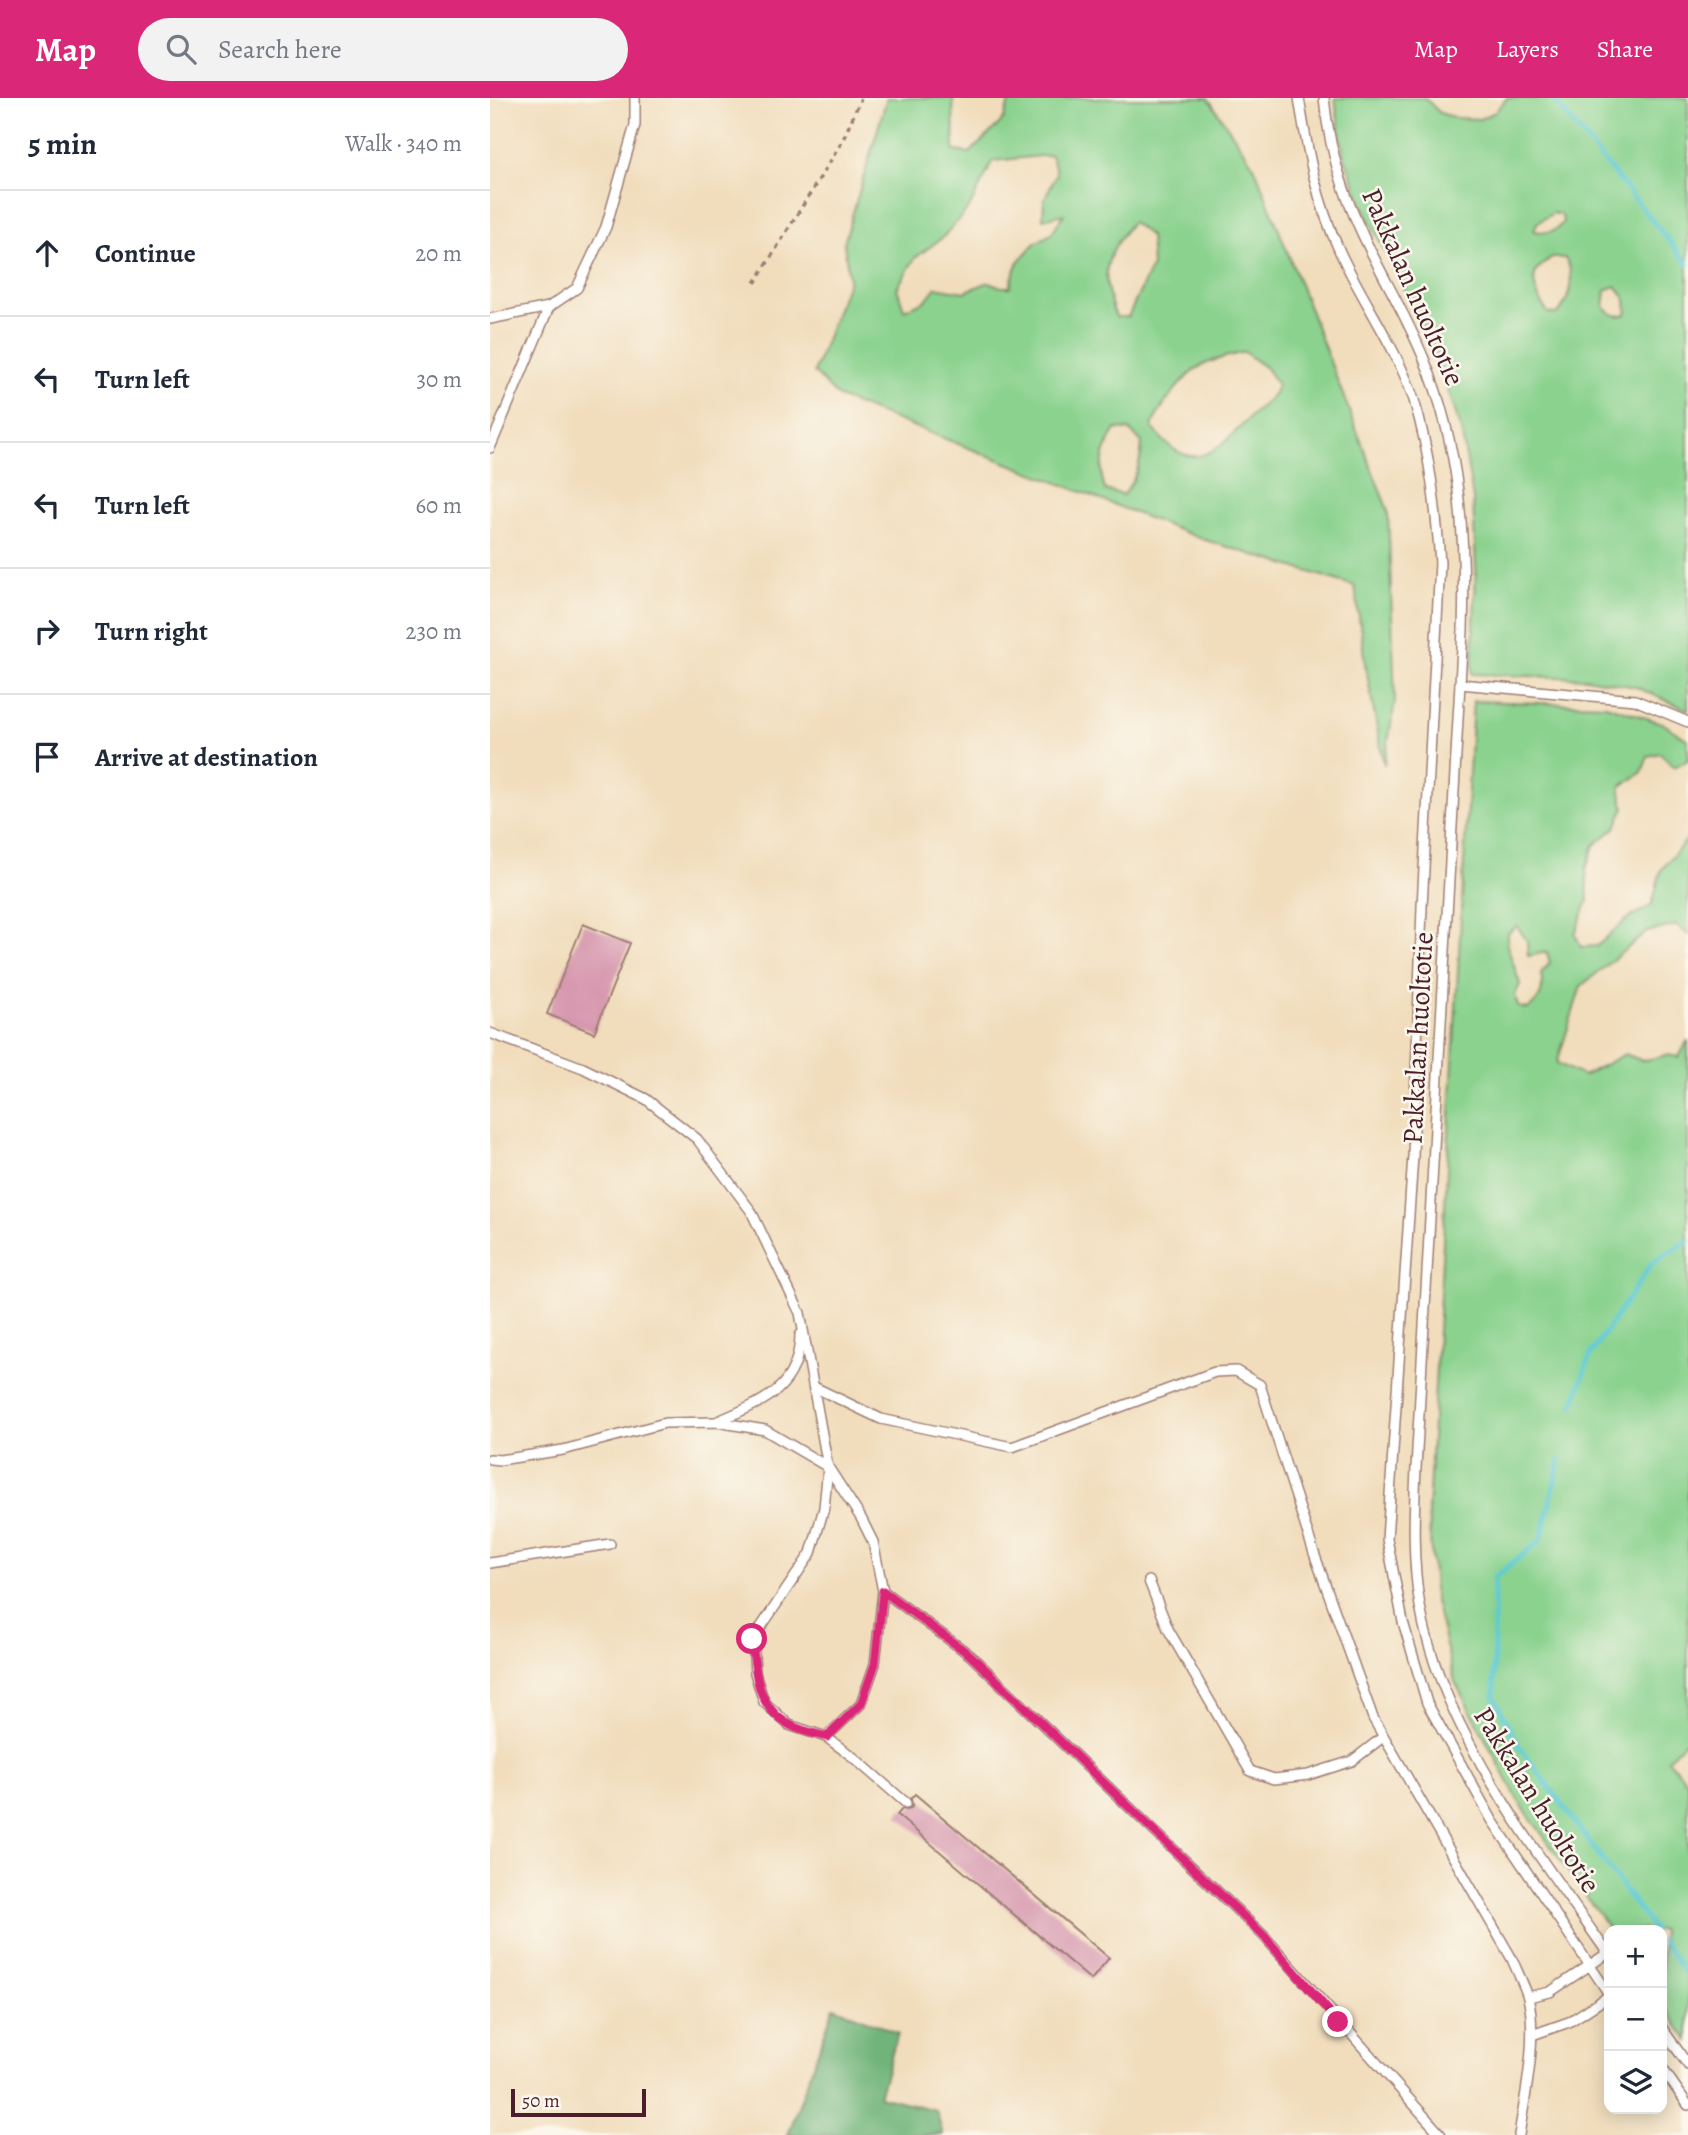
<!DOCTYPE html>
<html lang="en">
<head>
<meta charset="utf-8">
<style>
	:root { --surface:#fff; --page:#f2f2f3; --text:#1f2937; --muted:#747a83; --line:#e0e1e3; --accent:#db2777 }
	body { margin:0; font-family:Alegreya,serif; background:var(--page); color:var(--text) }
	.controls { position:absolute; right:21px; bottom:21px; display:grid; overflow:hidden; border-radius:14px; box-shadow:0 4px 18px #0003 }
	.controls button { width:63px; height:63px; display:grid; place-items:center; padding:0; border:0; border-bottom:2px solid var(--line); background:var(--surface); color:var(--text); font:35px sans-serif }
	.scale { position:absolute; left:21px; bottom:18px; width:135px; box-sizing:border-box; padding-left:7px; border:4px solid #4a1f2b; border-top:0; font-size:19px; line-height:24px; white-space:nowrap; color:#4a1f2b; -webkit-text-stroke:5px #fbf7ec; paint-order:stroke }
	.stop { position:absolute; width:21px; height:21px; margin:-16px; border:5px solid #db2777; border-radius:50%; background:#fff }
	.stop.end { background:#db2777; border-color:#fff; box-shadow:0 2px 7px #0008 }
	.list { margin:0; padding:0; list-style:none }
	h2 { display:flex; justify-content:space-between; align-items:center; height:91px; margin:0; padding:0 28px; font-size:30px }
	h2 small { font-size:23px; font-weight:400; color:var(--muted) }
	.list li { display:grid; grid-template-columns:46px 1fr auto; gap:21px; align-items:center; box-sizing:border-box; height:126px; padding:0 28px; border-top:2px solid var(--line) }
	.list b { display:block; font-size:26px; white-space:nowrap }
	.list em { font-size:23px; font-style:normal; color:var(--muted) }
	.icon { flex:none; width:38px; height:38px; fill:none; stroke:currentColor; stroke-width:2; stroke-linecap:round; stroke-linejoin:round }
	.map { position:relative; flex:none; width:1198px; height:2037px; overflow:hidden }
	header { display:flex; align-items:center; gap:42px; box-sizing:border-box; height:98px; padding:0 35px; background:var(--accent); color:#fff }
	header strong { font-size:33px }
	nav { display:flex; gap:38px; margin-inline-start:auto; font-size:24px }
	.search { width:490px; height:63px; background:var(--page); display:flex; align-items:center; gap:18px; box-sizing:border-box; padding:0 24px; border-radius:38px; color:var(--muted); font-size:26px }
	main { display:flex }
	aside { flex:1; background:var(--surface) }
	.map>svg:first-child { display:block }
	.green { fill:#8ad28e; stroke:#6a785c; stroke-width:2; fill-rule:evenodd }
	.forest { fill:#6fb479; stroke:#5c6a52; stroke-width:2 }
	.lines { fill:none; stroke-linecap:round; stroke-linejoin:round }
	.stream { stroke:#5dcad3; stroke-width:5 }
	.building { fill:#d798af }
	.service-casing { stroke:#9e7e74; stroke-width:12 }
	.path { stroke:#9e7e74; stroke-width:3.5; stroke-dasharray:5 5; stroke-linecap:butt }
	.service { stroke:#fff; stroke-width:9 }
	.route { stroke:#db2777; stroke-width:9 }
	.labels { text-anchor:middle; dominant-baseline:central; stroke-width:5; stroke-linejoin:round; paint-order:stroke }
	.street-label { font-size:28px; fill:#4a1f2b; stroke:#fbf7ec }
</style>
</head>
<body>
<header>
<strong>Map</strong>
<div class="search"><svg class="icon" aria-label="search" viewBox="0 0 24 24"><circle cx="10" cy="10" r="6"/><path d="M15 15l6 6"/></svg>Search here</div>
<nav><a>Map</a><a>Layers</a><a>Share</a></nav>
</header>
<main>
<aside>
<h2>5 min<small>Walk · 340 m</small></h2>
<ul class="list">
<li><svg class="icon" aria-label="ahead" viewBox="0 0 24 24"><path d="M12 20V5M6 11l6-6 6 6"/></svg><div><b>Continue</b></div><em>20 m</em></li>
<li><svg class="icon" aria-label="left" viewBox="0 0 24 24"><path d="M17 20v-9H6M10 6l-5 5 5 5"/></svg><div><b>Turn left</b></div><em>30 m</em></li>
<li><svg class="icon" aria-label="left" viewBox="0 0 24 24"><path d="M17 20v-9H6M10 6l-5 5 5 5"/></svg><div><b>Turn left</b></div><em>60 m</em></li>
<li><svg class="icon" aria-label="right" viewBox="0 0 24 24"><path d="M7 20v-9h11M14 6l5 5-5 5"/></svg><div><b>Turn right</b></div><em>230 m</em></li>
<li><svg class="icon" aria-label="arrive" viewBox="0 0 24 24"><path d="M6 21V4h12l-3 4 3 4H6"/></svg><div><b>Arrive at destination</b></div></li>
</ul>
</aside>
<div class="map">
<svg width="1198" height="2037" viewBox="0 0 1198 2037">
	<rect width="100%" height="100%" fill="#fbf7ec"/>
	<filter id="ink" filterUnits="userSpaceOnUse"><feTurbulence type="fractalNoise" baseFrequency=".0143" numOctaves="2"/><feDisplacementMap in="SourceGraphic" scale="14" xChannelSelector="R" yChannelSelector="G"/><feConvolveMatrix kernelMatrix="1 2 1 2 8 2 1 2 1" color-interpolation-filters="sRGB"/></filter>
	<filter id="wash" filterUnits="userSpaceOnUse"><feTurbulence type="fractalNoise" baseFrequency=".00686" numOctaves="4" result="noise"/><feDisplacementMap in="SourceGraphic" scale="28" xChannelSelector="R" yChannelSelector="G"/><feGaussianBlur stdDeviation="1.57" result="paint"/><feColorMatrix in="noise" values="0 0 0 0 0 0 0 0 0 0 0 0 0 0 0 0 0 1.4 0 .05"/><feComposite in="paint" operator="in"/></filter>
	<g filter="url(#wash)">
		<rect width="100%" height="100%" fill="#f1ddbc"/>
		<!-- green -->
		<g class="green">
			<path d="M 397,0 L 463,0 L 464,53 L 480,55 L 514,21 L 520,0 L 718,0 L 764,68 L 898,413 L 905,603 L 894,667 L 875,565 L 865,488 L 712,441 L 348,299 L 324,274 L 359,182 L 354,145 ZM 561,57 L 567,75 L 554,102 L 553,121 L 574,116 L 561,136 L 545,145 L 527,165 L 520,189 L 511,189 L 499,184 L 474,194 L 446,189 L 435,203 L 414,212 L 407,190 L 425,160 L 453,139 L 479,110 L 503,63 ZM 642,124 L 660,138 L 662,168 L 638,219 L 626,219 C 609,177 614,158 642,124 ZM 754,254 L 776,270 L 788,287 C 781,303 774,305 763,316 C 728,352 702,383 662,329 C 667,312 695,276 711,268 C 725,261 739,258 754,254 ZM 626,331 L 639,332 L 652,344 C 651,365 646,381 633,397 L 615,392 C 607,370 614,351 626,331 Z"/>
			<path d="M 845,0 L 935,0 L 950,15 L 966,20 L 990,21 L 1005,14 L 1017,0 L 1198,0 L 1198,612 L 1146,589 L 1096,580 L 982,576 L 986,473 L 983,400 L 971,331 L 944,250 L 878,120 L 853,55 ZM 1063,115 L 1072,117 L 1073,124 C 1066,135 1057,135 1044,133 L 1047,125 ZM 1062,160 L 1075,160 C 1086,177 1080,203 1067,216 L 1058,215 C 1050,204 1038,183 1048,171 C 1051,167 1058,163 1062,160 ZM 1126,188 C 1134,197 1139,204 1136,216 C 1126,220 1121,216 1114,209 L 1116,192 Z"/>
			<path d="M 983,603 L 1116,607 L 1172,625 L 1198,642 L 1198,662 L 1184,669 L 1170,655 L 1158,658 L 1152,674 L 1130,689 L 1134,710 L 1126,729 L 1104,747 L 1096,771 L 1098,802 L 1085,836 L 1091,849 L 1107,848 L 1136,822 L 1162,807 L 1171,772 L 1198,740 L 1198,837 L 1187,827 L 1157,834 L 1091,888 L 1067,965 L 1093,978 L 1135,956 L 1153,963 L 1176,957 L 1189,959 L 1198,942 L 1198,1641 L 1178,1661 L 1198,1685 L 1198,1942 L 1172,1905 L 1172,1832 L 1120,1832 L 1028,1702 L 965,1584 L 945,1503 L 938,1414 ZM 1027,828 L 1037,843 L 1038,858 L 1057,854 L 1060,865 L 1051,875 C 1054,892 1052,900 1038,911 L 1028,909 L 1025,897 L 1030,886 L 1017,847 L 1018,835 Z"/>
		</g>
		<!-- forest -->
		<polygon class="forest" points="344,1909 408,1935 389,1998 446,2012 453,2037 298,2037"/>
		<g class="lines">
			<!-- stream -->
			<g class="stream">
				<polyline points="1062,0 1198,166"/>
				<polyline points="1083,1308 1100,1257 1162,1165 1198,1143"/>
				<polyline points="1070,1362 1051,1442 1004,1480 1004,1599 1029,1648 1164,1832"/>
				<polyline points="1172,1843 1198,1879"/>
			</g>
		</g>
		<g id="blocks">
			<!-- building -->
			<g class="building">
				<polygon points="93,826 140,845 104,935 57,916"/>
				<polygon points="425,1696 619,1860 601,1882 407,1717 412,1711 418,1712 422,1709 421,1700"/>
			</g>
		</g>
	</g>
	<g filter="url(#ink)">
		<use href="#blocks" fill-opacity="0" stroke="#9e7e74" stroke-width="2"/>
		<g class="lines">
			<!-- service casing -->
			<g class="service-casing">
				<g id="service">
					<path d="M 809,0 C 818,56 826,102 850,154 C 873,204 907,250 924,302 C 940,355 946,410 950,465 L 932,809 L 923,1058 L 897,1441 L 913,1524 L 937,1605 L 1002,1722 L 1119,1896"/>
					<path d="M 834,0 C 837,30 843,59 853,88 C 873,149 910,202 934,261 C 970,348 976,439 973,532 L 926,1370 C 924,1416 922,1463 930,1508 C 951,1633 1048,1755 1119,1857"/>
					<polyline points="0,221 59,209 87,190 116,129 145,27 145,0"/>
					<polyline points="0,350 59,209"/>
					<polyline points="970,586 1145,602 1198,624"/>
					<polyline points="0,935 93,970 156,1001 207,1041 261,1113 310,1215 338,1369 334,1410 321,1455 263,1541 265,1575 274,1604 299,1627 336,1639 371,1606 385,1566 393,1493 383,1444 371,1420 338,1369 275,1332 227,1324 175,1325 73,1352 10,1362 0,1361"/>
					<path d="M 324,1289 L 391,1321 L 522,1349 L 725,1274 L 746,1273 L 770,1287 L 824,1455 L 883,1620 L 1022,1861 C 1027,1873 1033,1885 1037,1896 C 1049,1935 1035,1998 1029,2037"/>
					<path d="M 228,1323 C 272,1304 309,1292 310,1237"/>
					<polyline points="0,1465 120,1446"/>
					<polyline points="659,1483 678,1531 760,1673 784,1681 818,1677 862,1663 893,1639"/>
					<polyline points="393,1493 480,1557 774,1838 951,2037"/>
					<polyline points="336,1639 363,1659 416,1705"/>
					<polyline points="1038,1899 1060,1894 1118,1855"/>
					<polyline points="1172,1930 1198,1967"/>
					<polyline points="1042,1937 1079,1924 1119,1898"/>
					<polyline points="1172,1970 1198,2007"/>
				</g>
			</g>
			<!-- path -->
			<polyline class="path" points="265,185 352,44 371,0"/>
			<!-- service -->
			<use href="#service" class="service"/>
		</g>
	</g>
	<g class="lines" filter="url(#ink)">
		<!-- route -->
		<path class="route" d="M 262,1541 C 265,1574 267,1610 300,1627 C 311,1633 325,1636 337,1639 L 371,1606 L 385,1566 L 393,1493 L 480,1557 L 774,1838 L 848,1924"/>
	</g>
	<g class="labels">
		<!-- street labels -->
		<g class="street-label">
			<text transform="translate(923 189) rotate(66)">Pakkalan huoltotie</text>
			<text transform="translate(928 940) rotate(-87)">Pakkalan huoltotie</text>
			<text transform="translate(1047 1702) rotate(58)">Pakkalan huoltotie</text>
		</g>
	</g>
</svg>
<div class="controls">
<button>+</button>
<button>−</button>
<button><svg class="icon" aria-label="layers" viewBox="0 0 24 24"><path d="M12 4l9 5-9 5-9-5zM3 14l9 5 9-5"/></svg></button>
</div>
<div class="scale">50 m</div>
<div class="stop" style="left:262px;top:1541px"></div>
<div class="stop end" style="left:848px;top:1924px"></div>
</div>
</main>
</body>
</html>
